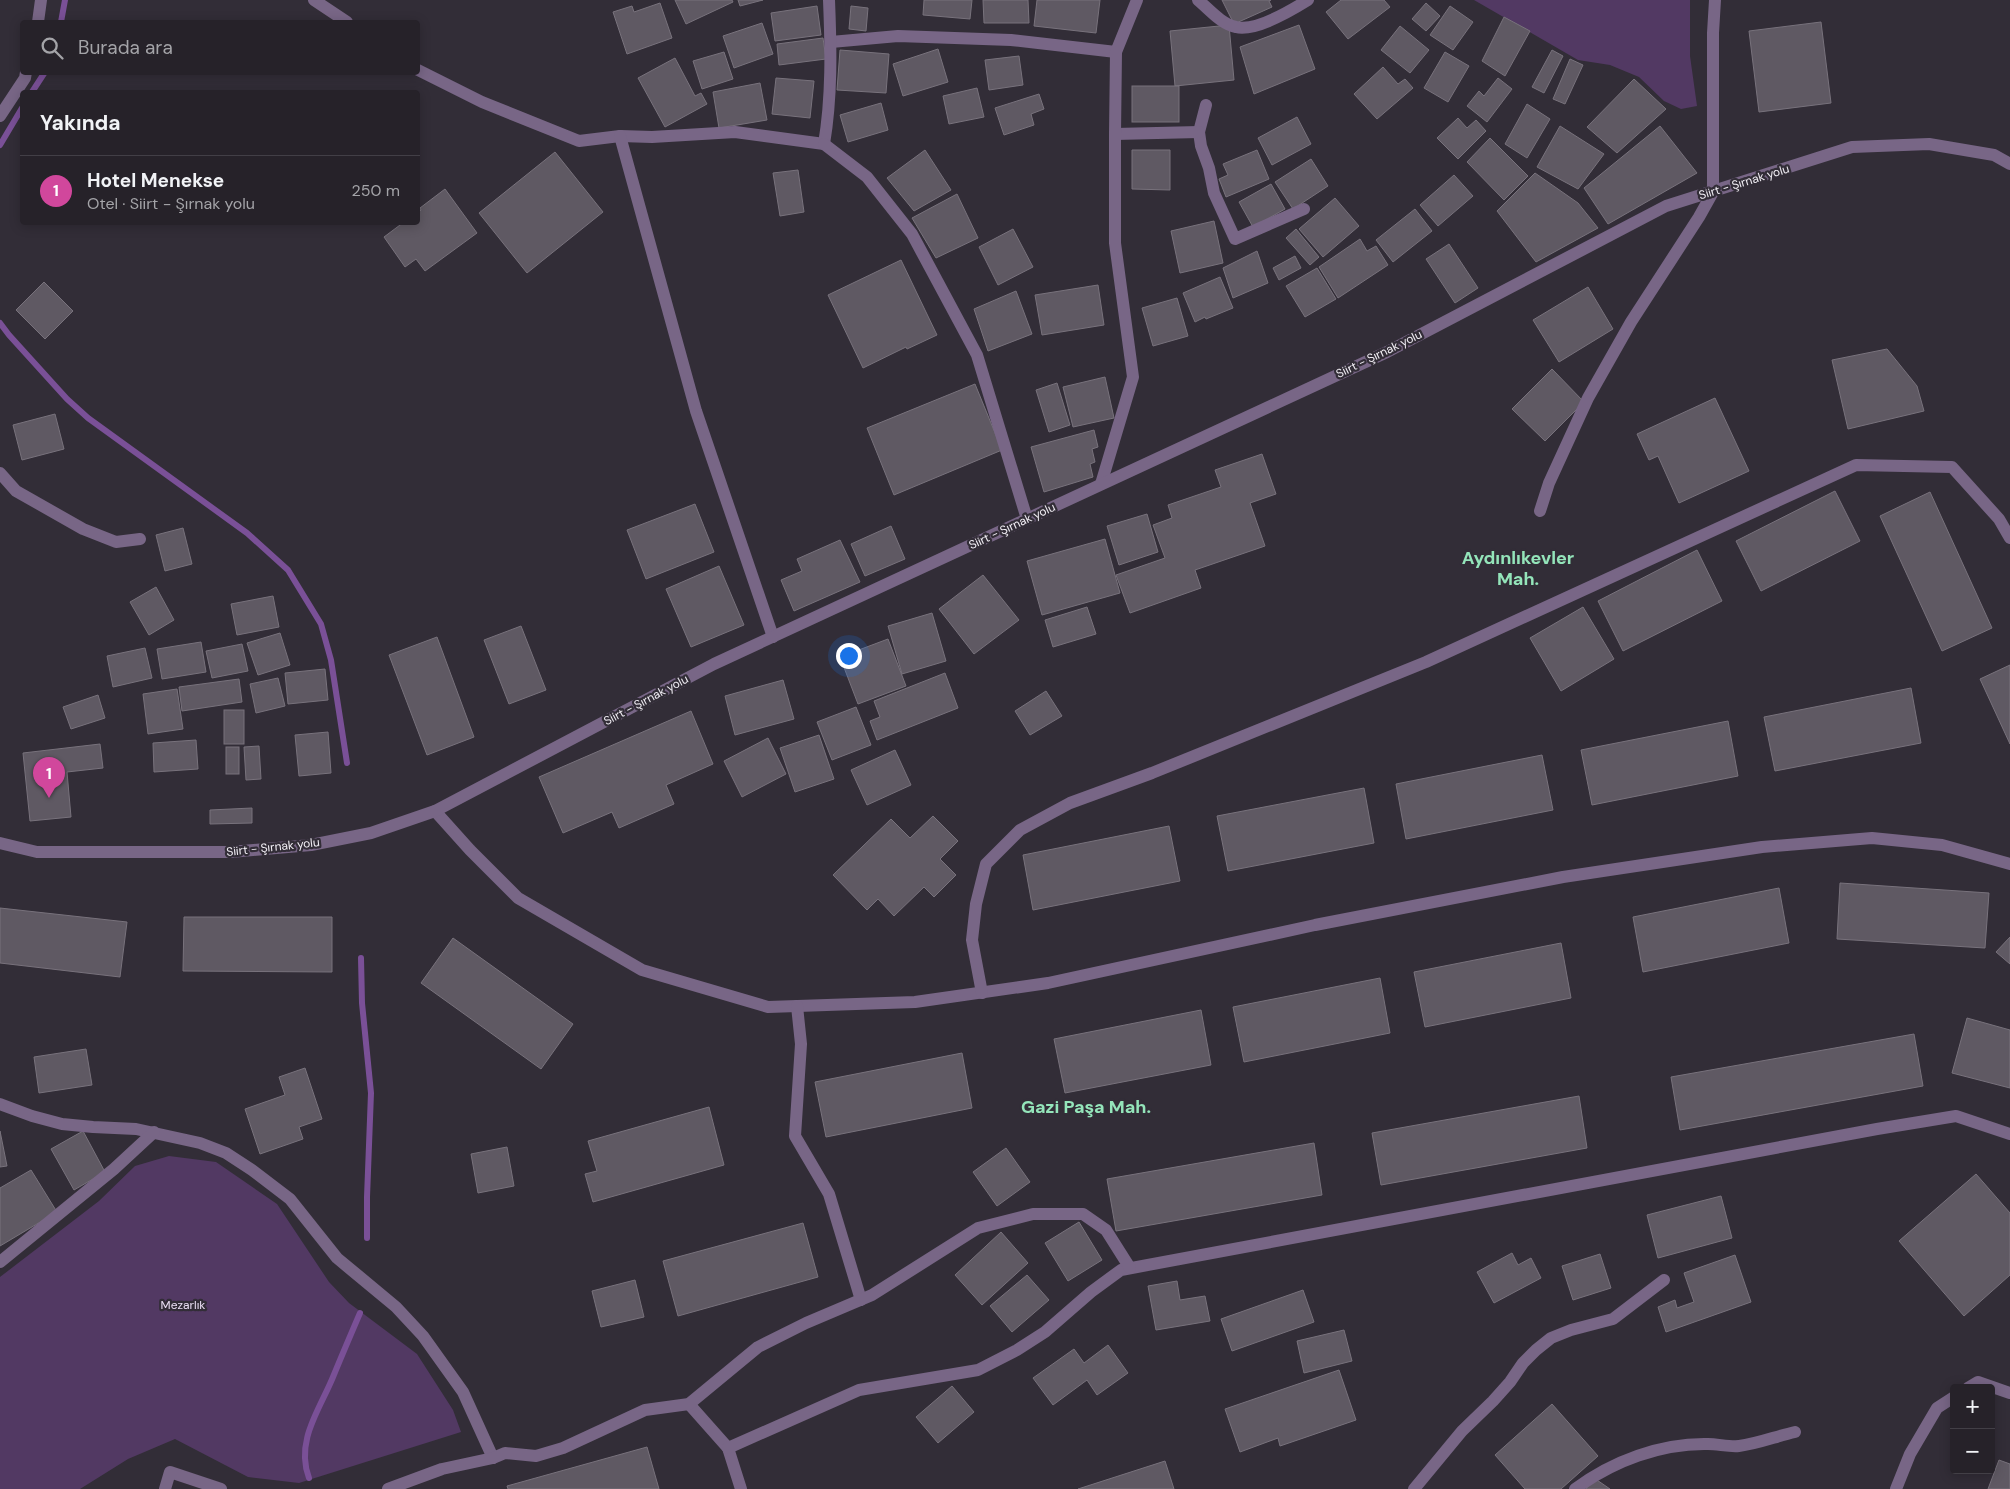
<!DOCTYPE html>
<html lang="tr">
<head>
<meta charset="utf-8">
<style>
	:root { --surface:#262229; --page:#322f35; --text:#f1f3f6; --muted:#a4a4a8; --line:#423f46; --accent:#51d397 }
	body { margin:0; font-family:"DM Sans",sans-serif; background:var(--page); color:var(--text) }
	.controls { position:absolute; right:15px; bottom:15px; display:grid; overflow:hidden; border-radius:5px; box-shadow:0 2px 12px #0003 }
	.controls button { width:45px; height:45px; display:grid; place-items:center; padding:0; border:0; border-bottom:1px solid var(--line); background:var(--surface); color:var(--text); font:25px sans-serif }
	.you { position:absolute; left:848px; top:655px; width:18px; height:18px; margin:-12px; border:4px solid #fff; border-radius:50%; background:#1a73e8; box-shadow:0 0 0 8px #1a73e833 }
	.badge { display:grid; place-items:center; width:32px; height:32px; border-radius:50%; background:var(--accent); color:#fff; font-size:16px; font-weight:700 }
	.pin { position:absolute; translate:-50% -41px; filter:drop-shadow(0 1px 2px #0008) }
	.pin::after { content:''; position:absolute; top:26px; width:18px; height:15px; background:inherit; clip-path:polygon(0 0,100% 0,50% 100%) }
	.list { margin:0; padding:0; list-style:none }
	h2 { display:flex; justify-content:space-between; align-items:center; height:65px; margin:0; padding:0 20px; font-size:21px }
	h2 small { font-size:16px; font-weight:400; color:var(--muted) }
	.list li { display:grid; grid-template-columns:32px 1fr auto; gap:15px; align-items:center; box-sizing:border-box; height:70px; padding:0 20px; border-top:1px solid var(--line) }
	.list b { display:block; font-size:19px; white-space:nowrap }
	.list p { margin:0; font-size:16px; white-space:nowrap; color:var(--muted) }
	.list em { font-size:16px; font-style:normal; color:var(--muted) }
	.icon { flex:none; width:28px; height:28px; fill:none; stroke:currentColor; stroke-width:2; stroke-linecap:round; stroke-linejoin:round }
	.map { position:relative; flex:none; width:2010px; height:1489px; overflow:hidden }
	.search { position:absolute; background:var(--surface); box-shadow:0 2px 12px #0003; left:20px; top:20px; width:400px; height:55px; display:flex; align-items:center; gap:12px; box-sizing:border-box; padding:0 18px; border-radius:5px; color:var(--muted); font-size:19px }
	.panel { position:absolute; background:var(--surface); box-shadow:0 2px 12px #0003; left:20px; top:90px; width:400px; height:135px; border-radius:5px }
	.map>svg:first-child { display:block }
	.green { fill:#523963 }
	.lines { fill:none; stroke-linecap:round; stroke-linejoin:round }
	.stream { stroke:#7a5097; stroke-width:6 }
	.building { fill:#5f5963; stroke:#78727c }
	.minor { stroke:#786686; stroke-width:12 }
	.labels { text-anchor:middle; dominant-baseline:central; stroke-width:4.5; stroke-linejoin:round; paint-order:stroke }
	.street-label { font-size:12px; fill:#f1eef4; stroke:#322d37 }
	.park-label { font-size:12px; fill:#e8ddf2; stroke:#322d37 }
	.district-label { font-size:18px; font-weight:bold; fill:#94e5ba; stroke:#322d37 }
</style>
</head>
<body>
<div class="map">
<svg width="2010" height="1489" viewBox="0 0 2010 1489">
	<rect width="100%" height="100%" fill="#322d37"/>
	<!-- green -->
	<g class="green">
		<polygon points="1474,0 1690,0 1690,56 1697,106 1681,109 1664,101 1639,77 1610,65 1578,60"/>
		<polygon points="169,1156 216,1162 277,1204 329,1282 349,1303 417,1354 453,1410 461,1432 299,1483 248,1477 175,1439 128,1459 80,1489 0,1489 0,1277 99,1201 135,1166"/>
	</g>
	<g class="lines">
		<!-- stream -->
		<g class="stream">
			<polyline points="61,22 65,0"/>
			<polyline points="32,92 45,72"/>
			<polyline points="0,145 22,108"/>
			<polyline points="0,323 9,335 67,399 88,418 247,533 288,570 321,624 331,660 347,763"/>
			<polyline points="361,958 362,1003 371,1093 367,1197 367,1238"/>
			<path d="M 309,1478 C 295,1441 320,1409 333,1377 C 342,1355 351,1334 360,1313"/>
		</g>
	</g>
	<!-- building -->
	<g class="building">
		<polygon points="675,0 732,0 733,2 686,24"/>
		<polygon points="738,0 763,0 740,6"/>
		<polygon points="924,0 972,0 970,19 923,15"/>
		<polygon points="983,0 1028,0 1029,23 984,23"/>
		<polygon points="1037,0 1100,0 1096,33 1034,26"/>
		<polygon points="1222,0 1271,0 1269,1 1272,7 1234,24"/>
		<polygon points="1341,0 1384,0 1390,7 1348,39 1326,12"/>
		<polygon points="660,3 672,38 627,54 613,12 632,6 634,12"/>
		<polygon points="1426,3 1440,16 1426,31 1412,19"/>
		<polygon points="817,6 821,35 775,41 771,13"/>
		<polygon points="851,6 868,8 866,31 849,29"/>
		<polygon points="1450,6 1473,22 1453,50 1430,35"/>
		<polygon points="1504,17 1530,31 1505,76 1482,61"/>
		<polygon points="1821,22 1831,103 1759,112 1749,31"/>
		<polygon points="762,23 773,54 734,68 723,36"/>
		<polygon points="1229,25 1234,80 1175,86 1170,31"/>
		<polygon points="1299,25 1315,69 1254,94 1240,47"/>
		<polygon points="1400,26 1429,50 1410,73 1381,50"/>
		<polygon points="823,38 826,59 779,65 777,44"/>
		<polygon points="938,49 948,82 903,96 893,64"/>
		<polygon points="840,50 889,54 886,93 837,90"/>
		<polygon points="1552,50 1563,56 1544,93 1532,87"/>
		<polygon points="724,52 733,79 702,89 693,61"/>
		<polygon points="1445,52 1469,66 1448,102 1424,88"/>
		<polygon points="1019,56 1023,85 989,90 985,60"/>
		<polygon points="675,58 695,96 701,93 707,104 665,127 638,78"/>
		<polygon points="1570,59 1583,65 1565,104 1553,99"/>
		<polygon points="1383,67 1398,84 1405,79 1413,88 1377,119 1354,94"/>
		<polygon points="776,78 814,81 810,118 772,114"/>
		<polygon points="1498,78 1512,89 1487,122 1467,106 1479,91 1484,96"/>
		<polygon points="1634,79 1666,109 1617,153 1587,127"/>
		<polygon points="760,83 767,120 719,128 713,92"/>
		<rect x="1132" y="86" width="47" height="36"/>
		<polygon points="977,88 984,117 949,124 943,96"/>
		<polygon points="1039,94 1044,109 1031,114 1034,125 1004,135 995,108"/>
		<polygon points="881,103 888,130 848,142 840,115"/>
		<polygon points="1527,104 1550,119 1527,158 1505,144"/>
		<polygon points="1297,117 1311,144 1272,165 1258,138"/>
		<polygon points="1458,118 1467,128 1476,120 1486,131 1458,159 1437,138"/>
		<polygon points="1560,126 1604,154 1578,189 1537,167"/>
		<polygon points="1660,126 1697,173 1608,224 1584,188"/>
		<polygon points="1490,138 1528,176 1504,200 1467,162"/>
		<polygon points="925,150 951,190 914,211 887,178"/>
		<polygon points="1132,150 1170,150 1170,190 1132,189"/>
		<polygon points="1257,150 1269,179 1226,197 1219,179 1228,175 1223,164"/>
		<polygon points="555,152 603,212 527,273 479,213"/>
		<polygon points="1311,159 1328,186 1293,209 1275,182"/>
		<polygon points="798,170 804,212 780,216 773,173"/>
		<polygon points="1535,173 1578,203 1598,228 1536,262 1497,211"/>
		<polygon points="1454,175 1473,196 1438,226 1420,205"/>
		<polygon points="1271,184 1285,209 1253,227 1239,202"/>
		<polygon points="445,189 477,233 425,271 416,259 405,267 384,237 404,222 418,222 418,213 421,210 420,208"/>
		<polygon points="957,194 978,238 936,258 912,218"/>
		<polygon points="1335,198 1359,226 1323,257 1299,229"/>
		<polygon points="1415,209 1432,231 1393,262 1376,240"/>
		<polygon points="1214,221 1223,263 1180,273 1171,231"/>
		<polygon points="1013,229 1033,267 998,285 979,247"/>
		<polygon points="1296,229 1319,257 1310,265 1286,238"/>
		<polygon points="1360,239 1367,251 1376,246 1388,265 1338,298 1319,267"/>
		<polygon points="1449,244 1478,288 1455,303 1426,259"/>
		<polygon points="1257,251 1268,283 1233,298 1223,268"/>
		<polygon points="1295,256 1301,268 1279,280 1273,268"/>
		<polygon points="901,260 937,335 907,349 906,347 863,368 828,295"/>
		<polygon points="1317,268 1336,299 1305,317 1286,286"/>
		<polygon points="1220,277 1233,308 1206,319 1205,317 1195,322 1183,293"/>
		<polygon points="44,282 73,311 45,339 16,310"/>
		<polygon points="1098,285 1104,325 1042,335 1035,295"/>
		<polygon points="1588,287 1613,329 1559,362 1533,320"/>
		<polygon points="1016,291 1032,334 988,351 974,309"/>
		<polygon points="1177,298 1188,336 1153,346 1142,308"/>
		<polygon points="1887,349 1917,386 1924,411 1848,429 1832,360"/>
		<polygon points="1552,369 1584,402 1545,441 1512,409"/>
		<polygon points="1105,377 1114,418 1073,427 1063,387"/>
		<polygon points="1057,383 1070,425 1049,432 1036,390"/>
		<polygon points="975,384 1002,450 894,495 867,428"/>
		<polygon points="1715,398 1749,471 1679,503 1658,456 1649,460 1637,434"/>
		<polygon points="55,414 64,449 22,460 13,425"/>
		<polygon points="1094,430 1098,447 1092,449 1095,462 1090,464 1093,477 1044,492 1031,447"/>
		<polygon points="1262,454 1276,494 1250,503 1265,546 1195,570 1201,588 1130,613 1116,575 1165,558 1153,525 1172,518 1168,505 1221,487 1215,470"/>
		<polygon points="1835,491 1860,541 1761,591 1736,541"/>
		<polygon points="1930,492 1992,628 1942,651 1880,516"/>
		<polygon points="695,504 714,552 646,579 627,530"/>
		<polygon points="1147,514 1158,552 1119,565 1107,526"/>
		<polygon points="891,526 905,559 865,576 851,544"/>
		<polygon points="183,528 192,564 165,571 156,535"/>
		<polygon points="1105,539 1120,593 1042,615 1027,561"/>
		<polygon points="840,540 860,582 794,611 781,580 802,571 797,559"/>
		<polygon points="1697,550 1722,601 1623,651 1598,601"/>
		<polygon points="719,566 744,625 691,647 666,589"/>
		<polygon points="983,575 1019,620 974,654 939,609"/>
		<polygon points="156,587 174,620 149,635 130,602"/>
		<polygon points="273,596 279,627 237,635 231,604"/>
		<polygon points="1087,607 1096,634 1053,647 1045,620"/>
		<polygon points="1583,607 1614,659 1561,691 1530,638"/>
		<polygon points="932,613 946,661 902,674 888,626"/>
		<polygon points="521,626 546,690 509,704 484,640"/>
		<polygon points="280,633 290,665 258,675 247,643"/>
		<polygon points="437,637 474,737 427,755 389,655"/>
		<polygon points="888,639 906,686 858,704 840,657"/>
		<polygon points="201,642 206,672 162,679 157,649"/>
		<polygon points="242,644 248,671 212,678 206,651"/>
		<polygon points="145,648 152,678 113,687 107,656"/>
		<polygon points="2010,665 2010,744 1980,679"/>
		<polygon points="325,669 328,700 288,704 285,673"/>
		<polygon points="945,673 958,708 877,740 870,721 880,717 874,701"/>
		<polygon points="278,678 285,706 256,713 250,684"/>
		<polygon points="239,679 242,702 182,711 179,687"/>
		<polygon points="783,680 794,719 735,735 725,696"/>
		<polygon points="1911,688 1921,743 1775,771 1764,717"/>
		<polygon points="177,689 183,729 148,734 143,694"/>
		<polygon points="1046,691 1062,716 1030,735 1015,711"/>
		<polygon points="98,695 105,718 71,729 63,707"/>
		<polygon points="856,707 871,745 832,760 817,722"/>
		<rect x="224" y="710" width="20" height="34"/>
		<polygon points="691,711 713,764 666,785 674,804 619,828 612,812 563,833 539,777"/>
		<polygon points="1728,721 1738,776 1592,805 1581,750"/>
		<polygon points="328,732 331,773 299,776 295,735"/>
		<polygon points="819,735 834,779 795,792 780,748"/>
		<polygon points="768,738 786,774 742,797 724,761"/>
		<polygon points="196,740 198,769 154,772 153,743"/>
		<polygon points="100,744 103,768 67,772 71,817 30,821 23,753"/>
		<polygon points="259,746 261,779 246,780 244,747"/>
		<rect x="226" y="747" width="13" height="27"/>
		<polygon points="895,750 911,785 867,805 851,770"/>
		<polygon points="1542,755 1553,810 1406,839 1396,784"/>
		<polygon points="1364,788 1374,843 1228,871 1217,816"/>
		<polygon points="252,808 252,823 210,824 210,810"/>
		<polygon points="933,816 958,841 940,859 956,875 934,897 924,887 894,916 878,899 867,910 833,875 891,819 910,838"/>
		<polygon points="1169,826 1180,881 1033,910 1023,855"/>
		<polygon points="1840,883 1989,893 1985,948 1837,939"/>
		<polygon points="1779,888 1789,943 1643,972 1633,917"/>
		<polygon points="0,908 127,922 120,977 0,963"/>
		<polygon points="184,917 332,917 332,972 183,971"/>
		<polygon points="2010,937 2010,964 1996,952"/>
		<polygon points="453,938 573,1024 541,1069 421,983"/>
		<polygon points="1561,943 1571,998 1425,1027 1414,972"/>
		<polygon points="1380,978 1390,1033 1244,1062 1233,1007"/>
		<polygon points="1201,1010 1211,1065 1065,1093 1054,1039"/>
		<polygon points="1967,1018 2010,1030 2010,1088 1952,1073"/>
		<polygon points="1914,1034 1923,1086 1680,1130 1671,1077"/>
		<polygon points="86,1049 92,1085 39,1093 34,1057"/>
		<polygon points="962,1053 972,1108 826,1137 815,1082"/>
		<polygon points="305,1068 322,1119 299,1127 303,1139 260,1154 245,1109 285,1095 279,1077"/>
		<polygon points="1579,1096 1587,1148 1381,1185 1372,1133"/>
		<polygon points="709,1107 724,1165 593,1202 585,1174 597,1171 588,1141"/>
		<polygon points="0,1131 7,1166 0,1167"/>
		<polygon points="83,1131 105,1172 74,1190 51,1149"/>
		<polygon points="1314,1143 1322,1195 1116,1231 1107,1179"/>
		<polygon points="507,1147 514,1186 478,1193 471,1154"/>
		<polygon points="1006,1148 1030,1182 997,1206 973,1172"/>
		<polygon points="31,1170 57,1212 0,1246 0,1188"/>
		<polygon points="1976,1174 2010,1213 2010,1275 1964,1316 1899,1241"/>
		<polygon points="1721,1196 1732,1238 1658,1258 1647,1215"/>
		<polygon points="1079,1222 1102,1260 1068,1281 1045,1243"/>
		<polygon points="803,1223 818,1277 678,1316 663,1261"/>
		<polygon points="1001,1232 1028,1263 982,1305 955,1275"/>
		<polygon points="1512,1253 1518,1265 1531,1258 1541,1278 1494,1303 1477,1272"/>
		<polygon points="1600,1254 1611,1288 1573,1300 1562,1266"/>
		<polygon points="1735,1255 1751,1302 1666,1332 1658,1307 1675,1300 1677,1308 1694,1302 1684,1273"/>
		<polygon points="1027,1275 1049,1300 1012,1332 990,1306"/>
		<polygon points="635,1280 644,1317 601,1327 592,1291"/>
		<polygon points="1177,1281 1180,1300 1205,1296 1210,1321 1156,1330 1148,1286"/>
		<polygon points="1303,1290 1314,1322 1232,1351 1221,1319"/>
		<polygon points="1344,1330 1352,1361 1304,1373 1297,1341"/>
		<polygon points="1108,1345 1128,1373 1097,1395 1087,1380 1053,1405 1033,1378 1074,1349 1084,1363"/>
		<polygon points="1339,1370 1356,1420 1280,1446 1278,1438 1240,1452 1225,1409"/>
		<polygon points="952,1386 974,1412 938,1443 916,1417"/>
		<polygon points="1552,1404 1598,1456 1561,1489 1525,1489 1495,1455"/>
		<polygon points="647,1447 659,1489 508,1489 507,1486"/>
		<polygon points="1999,1460 2010,1464 2010,1489 1988,1489"/>
		<polygon points="1165,1461 1174,1489 1078,1489"/>
		<polygon points="1594,1478 1610,1489 1586,1489"/>
	</g>
	<g class="lines">
		<!-- minor -->
		<g class="minor">
			<polyline points="314,0 347,22"/>
			<path d="M 1198,0 C 1209,9 1221,24 1236,27 C 1255,32 1292,10 1308,0"/>
			<polyline points="38,22 41,0"/>
			<polyline points="831,42 898,36 1011,40 1116,52"/>
			<path d="M 418,70 L 482,102 L 579,141 L 620,136 L 652,137 L 735,132 L 824,144 C 832,97 831,48 829,0"/>
			<polyline points="1206,105 1199,132 1201,146 1209,168 1214,193 1235,239 1304,209"/>
			<polyline points="0,116 25,78 26,72"/>
			<polyline points="1115,134 1199,132"/>
			<polyline points="620,136 696,411 773,637"/>
			<polyline points="824,144 867,177 912,234 977,355 1027,519"/>
			<polyline points="0,473 16,491 83,529 116,542 140,539"/>
			<polyline points="1101,484 1133,377 1115,243 1115,134 1116,52 1137,0"/>
			<polyline points="1540,511 1549,483 1588,398 1631,322 1699,217 1713,192 1713,33 1715,0"/>
			<polyline points="435,811 470,850 518,898 642,970 768,1007 915,1002 1048,983 1315,925 1563,877 1762,847 1872,838 1942,845 2010,864"/>
			<polyline points="0,843 37,852 231,852 311,845 371,833 435,811 714,664 1387,352 1666,206 1852,147 1929,144 1994,155 2010,164"/>
			<polyline points="982,993 972,940 976,904 986,864 1020,830 1070,803 1152,773 1426,662 1856,465 1952,467 1999,519 2010,538"/>
			<polyline points="797,1006 801,1044 795,1136 829,1194 861,1300"/>
			<polyline points="0,1104 32,1116 62,1124 93,1127 136,1129 200,1143 226,1153 252,1170 290,1199 337,1258 396,1307 423,1336 463,1392 493,1458"/>
			<polyline points="0,1262 114,1169 154,1132"/>
			<polyline points="1968,1388 1978,1382 2010,1393"/>
			<polyline points="689,1404 728,1448 741,1489"/>
			<polyline points="728,1448 859,1390 978,1370 1017,1350 1045,1332 1091,1292 1121,1270 1877,1129 1956,1116 2010,1134"/>
			<polyline points="165,1489 170,1472 221,1489"/>
			<polyline points="388,1489 442,1469 493,1458 505,1453 536,1456 563,1448 645,1410 689,1404 758,1347 806,1323 872,1295 978,1228 1033,1214 1083,1214 1106,1230 1130,1268"/>
			<polyline points="1414,1489 1462,1431 1493,1401 1510,1382 1523,1363 1536,1350 1551,1338 1571,1330 1613,1319 1664,1280"/>
			<path d="M 1575,1489 C 1613,1461 1661,1443 1708,1444 C 1718,1444 1729,1447 1739,1446 C 1757,1444 1777,1436 1795,1432"/>
			<polyline points="1896,1489 1910,1454 1937,1408 1954,1397"/>
		</g>
	</g>
	<g class="labels">
		<!-- street labels -->
		<g class="street-label">
			<text transform="translate(1744 182) rotate(-17)">Siirt - Şırnak yolu</text>
			<text transform="translate(1379 354) rotate(-26)">Siirt - Şırnak yolu</text>
			<text transform="translate(1012 526) rotate(-25)">Siirt - Şırnak yolu</text>
			<text transform="translate(646 700) rotate(-28)">Siirt - Şırnak yolu</text>
			<text transform="translate(273 847) rotate(-6)">Siirt - Şırnak yolu</text>
		</g>
		<!-- park labels -->
		<g class="park-label">
			<text x="183" y="1305">Mezarlık</text>
		</g>
		<!-- district labels -->
		<g class="district-label">
			<text x="1518" y="558">Aydınlıkevler<tspan x="1518" dy="21">Mah.</tspan></text>
			<text x="1086" y="1107">Gazi Paşa Mah.</text>
		</g>
	</g>
</svg>
<div class="controls">
<button>+</button>
<button>−</button>
</div>
<div class="you"></div>
<div class="pin badge" style="left:49px;top:798px;background:#d1479c">1</div>
<div class="search"><svg class="icon" aria-label="search" viewBox="0 0 24 24"><circle cx="10" cy="10" r="6"/><path d="M15 15l6 6"/></svg>Burada ara</div>
<section class="panel">
<h2>Yakında<small></small></h2>
<ul class="list">
<li><span class="badge" style="background:#d1479c">1</span><div><b>Hotel Menekse</b><p>Otel · Siirt - Şırnak yolu</p></div><em>250 m</em></li>
</ul>
</section>
</div>
</body>
</html>
